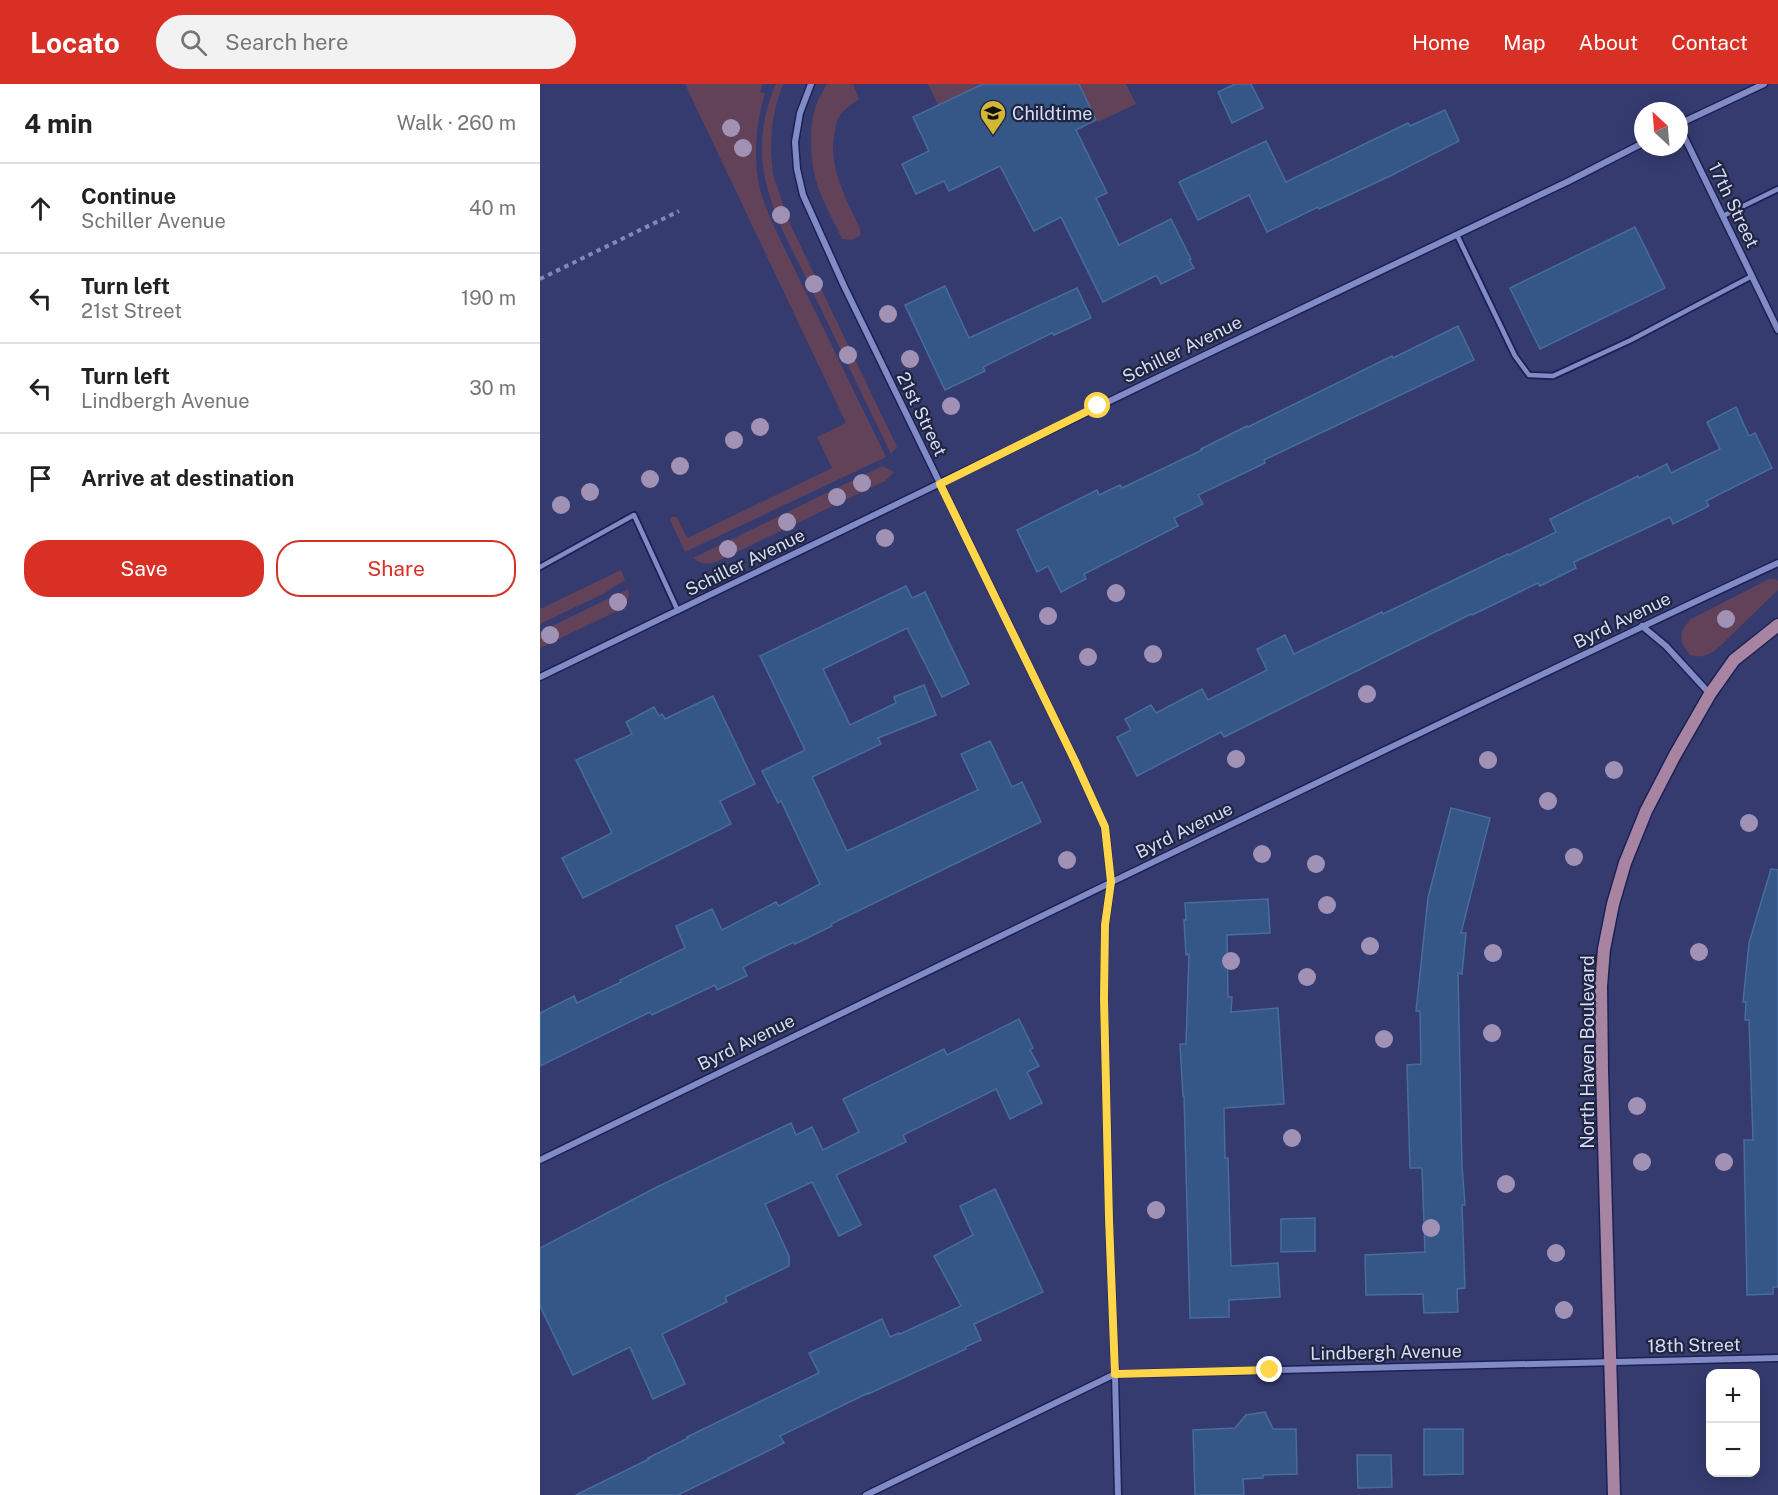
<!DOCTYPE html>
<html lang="en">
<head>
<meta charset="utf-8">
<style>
	:root { --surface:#fff; --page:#f2f2f2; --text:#222; --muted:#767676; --line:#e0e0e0; --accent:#d93025 }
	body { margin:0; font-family:"Public Sans",sans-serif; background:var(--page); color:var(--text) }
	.controls { position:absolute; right:18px; bottom:18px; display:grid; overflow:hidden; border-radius:12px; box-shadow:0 3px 15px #0003 }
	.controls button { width:54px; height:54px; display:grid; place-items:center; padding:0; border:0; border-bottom:2px solid var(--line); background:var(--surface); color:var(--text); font:30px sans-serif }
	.compass { position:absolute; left:1094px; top:18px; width:54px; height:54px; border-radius:50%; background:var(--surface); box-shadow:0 3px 15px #0003; rotate:334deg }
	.stop { position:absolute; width:18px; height:18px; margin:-14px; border:4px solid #ffd54a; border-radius:50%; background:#fff }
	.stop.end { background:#ffd54a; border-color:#fff; box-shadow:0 2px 6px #0008 }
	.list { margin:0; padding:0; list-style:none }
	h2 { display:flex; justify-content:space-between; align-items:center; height:78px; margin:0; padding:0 24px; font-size:26px }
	h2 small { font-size:20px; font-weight:400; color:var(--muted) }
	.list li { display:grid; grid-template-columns:39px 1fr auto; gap:18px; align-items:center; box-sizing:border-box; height:90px; padding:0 24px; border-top:2px solid var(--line) }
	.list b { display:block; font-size:22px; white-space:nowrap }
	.list p { margin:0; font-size:20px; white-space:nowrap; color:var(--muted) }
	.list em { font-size:20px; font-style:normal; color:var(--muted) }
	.actions { display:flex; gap:12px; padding:18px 24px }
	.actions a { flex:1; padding:14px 0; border:2px solid var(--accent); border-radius:24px; text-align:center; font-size:21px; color:var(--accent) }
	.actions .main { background:var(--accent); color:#fff }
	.icon { flex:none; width:33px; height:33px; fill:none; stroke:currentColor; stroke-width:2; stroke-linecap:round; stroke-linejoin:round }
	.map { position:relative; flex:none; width:1238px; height:1411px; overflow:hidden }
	header { display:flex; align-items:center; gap:36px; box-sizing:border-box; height:84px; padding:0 30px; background:var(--accent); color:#fff }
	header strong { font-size:28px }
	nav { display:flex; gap:33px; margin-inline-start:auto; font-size:21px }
	.search { width:420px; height:54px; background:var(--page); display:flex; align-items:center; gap:15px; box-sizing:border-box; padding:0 21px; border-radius:33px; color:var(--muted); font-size:22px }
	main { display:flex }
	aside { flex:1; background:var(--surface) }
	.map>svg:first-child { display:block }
	.green { fill:#614259 }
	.building { fill:#345787; stroke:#486c9e; stroke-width:1.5 }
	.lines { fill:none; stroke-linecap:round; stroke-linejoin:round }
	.lane-casing { stroke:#1d2052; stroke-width:8 }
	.street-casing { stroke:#1d2052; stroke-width:9 }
	.secondary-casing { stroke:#1d2052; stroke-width:15 }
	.path { stroke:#8289b3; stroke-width:4; stroke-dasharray:4.5 4.5; stroke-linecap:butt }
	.lane { stroke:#818bc6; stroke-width:4.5 }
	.street { stroke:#818bc6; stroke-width:6 }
	.secondary { stroke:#a684a2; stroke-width:12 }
	.tree { fill:#a191b5 }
	.route { stroke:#ffd54a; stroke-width:8 }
	.labels { text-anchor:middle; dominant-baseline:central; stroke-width:4.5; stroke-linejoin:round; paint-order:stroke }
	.poi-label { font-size:18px; fill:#d5dcfc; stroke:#21253d; text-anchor:start }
	.street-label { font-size:18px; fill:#d5dcfc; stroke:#21253d }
</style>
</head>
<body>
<header>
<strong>Locato</strong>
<div class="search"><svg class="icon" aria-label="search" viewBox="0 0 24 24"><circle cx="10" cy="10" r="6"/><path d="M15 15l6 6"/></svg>Search here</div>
<nav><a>Home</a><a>Map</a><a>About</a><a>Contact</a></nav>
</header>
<main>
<aside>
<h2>4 min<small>Walk · 260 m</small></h2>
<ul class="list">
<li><svg class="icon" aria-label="ahead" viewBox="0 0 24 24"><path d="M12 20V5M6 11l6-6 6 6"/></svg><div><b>Continue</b><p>Schiller Avenue</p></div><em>40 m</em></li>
<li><svg class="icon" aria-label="left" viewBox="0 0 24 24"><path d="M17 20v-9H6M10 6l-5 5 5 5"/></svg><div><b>Turn left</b><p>21st Street</p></div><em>190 m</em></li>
<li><svg class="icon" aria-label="left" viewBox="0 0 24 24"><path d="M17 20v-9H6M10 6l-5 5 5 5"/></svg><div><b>Turn left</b><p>Lindbergh Avenue</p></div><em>30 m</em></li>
<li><svg class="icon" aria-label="arrive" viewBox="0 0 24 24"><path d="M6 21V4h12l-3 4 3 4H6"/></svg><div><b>Arrive at destination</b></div></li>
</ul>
<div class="actions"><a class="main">Save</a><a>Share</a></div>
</aside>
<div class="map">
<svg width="1238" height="1411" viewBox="0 0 1238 1411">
	<rect width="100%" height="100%" fill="#353b6f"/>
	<!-- green -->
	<g class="green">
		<path d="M 145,0 L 223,0 L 220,8 L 225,10 C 215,41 212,83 223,115 C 227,127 232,138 237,149 L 346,373 L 145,468 L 130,436 L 131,433 L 137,433 L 147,454 L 292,384 L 277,353 L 306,339 Z"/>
		<path d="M 236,0 L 243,0 L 236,21 L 232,42 L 231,70 L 233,91 L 250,140 L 357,363 L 351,370 C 324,315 298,260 271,204 C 254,169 233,133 225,94 C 218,63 223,29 236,0 Z"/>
		<path d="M 287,0 L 313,0 L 319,15 C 313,19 306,24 301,30 C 297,34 296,41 295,47 C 287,83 306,113 320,145 L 321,151 L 311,156 L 302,155 C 294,137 283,119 277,100 C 270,77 268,39 278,16 C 281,11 284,5 287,0 Z"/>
		<polygon points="388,0 443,0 398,21"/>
		<polygon points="539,0 586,0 596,20 558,38"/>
		<path d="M 342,382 L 354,388 L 345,397 L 176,478 C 166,481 161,480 153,474 Z"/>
		<polygon points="81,486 85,496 63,510 0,540 0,525"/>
		<path d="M 1229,495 L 1236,495 L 1238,497 L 1238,506 L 1179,563 C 1169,572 1162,574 1150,571 C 1138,556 1138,549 1151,535 Z"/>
		<path d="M 88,505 C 90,515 86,519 79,526 L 0,564 L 0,548 Z"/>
	</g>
	<!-- building -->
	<g class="building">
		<polygon points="443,0 539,0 556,36 536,46 567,109 556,114 579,161 631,135 651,175 649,176 654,184 621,200 617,192 615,192 563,218 521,133 494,147 460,82 409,107 404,97 376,110 362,80 389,67 373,33"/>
		<polygon points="695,0 711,0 723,24 692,39 678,8"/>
		<polygon points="905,26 919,57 850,92 779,125 778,123 727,148 709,111 658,136 639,98 726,57 746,98 868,39 870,42"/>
		<polygon points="1095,143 1125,204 1000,265 970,204"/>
		<polygon points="405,202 429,254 537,204 551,234 514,251 512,249 443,283 445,287 405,306 365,221"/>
		<polygon points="918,242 934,276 724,376 725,379 658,411 663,420 634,434 638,442 544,490 546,495 521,508 508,482 497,488 477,446 557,406 559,411 580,401 582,404 662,366 661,365 707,342 708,343 852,272 853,274"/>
		<polygon points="1196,323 1209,352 1215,349 1232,384 1166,417 1169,422 1133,440 1130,433 1034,478 1036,484 1000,502 998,499 932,531 931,530 684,653 681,648 597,692 577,653 591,646 585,635 611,621 616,629 662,605 668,616 727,586 717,565 745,551 754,570 842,528 843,530 968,470 969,471 1016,448 1010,435 1098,392 1099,394 1127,380 1131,389 1180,365 1167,338"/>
		<polygon points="366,502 372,514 385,508 429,600 402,613 367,544 283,585 310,641 356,619 354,613 384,601 396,631 338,654 341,660 272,693 307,767 438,706 421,670 450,657 472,703 482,698 501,738 291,840 292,842 255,860 254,858 203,883 207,892 177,906 175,901 112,931 110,928 0,982 0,929 34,912 37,919 81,898 80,896 145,864 136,842 172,825 182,846 236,818 239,822 280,800 241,717 238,719 222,687 265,666 220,572"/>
		<polygon points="173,612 215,700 180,717 191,740 43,814 22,774 72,749 36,676 92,650 86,638 114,623 119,632 122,630 125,635"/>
		<polygon points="911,724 950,734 921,849 926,849 922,890 918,889 922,1082 925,1121 922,1121 925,1204 917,1205 918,1228 884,1229 883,1210 826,1211 825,1171 885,1168 882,1084 870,1084 867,981 881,980 880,927 876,927 888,814"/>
		<polygon points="1231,785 1238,786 1238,1203 1233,1203 1233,1210 1207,1211 1204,1056 1213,1056 1209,936 1205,936 1206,918 1203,918 1209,859"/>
		<polygon points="728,815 730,849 687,851 688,913 692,913 691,928 738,924 744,1020 684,1024 685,1074 688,1074 691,1182 738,1179 740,1213 689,1216 689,1233 650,1234 644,1012 643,1012 640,960 646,960 649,870 646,871 644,836 646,836 645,819"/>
		<polygon points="479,935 493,964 490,966 499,982 487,988 502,1019 470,1035 456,1005 363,1051 366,1058 296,1091 321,1141 299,1152 272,1098 225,1120 249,1172 249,1182 185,1213 187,1218 122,1250 145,1300 113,1315 90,1263 33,1291 0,1222 0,1164 117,1103 251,1039 256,1051 272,1043 283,1066 319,1048 303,1015 404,965 407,971"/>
		<polygon points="455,1105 503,1208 434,1240 441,1256 425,1263 426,1265 328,1310 328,1309 240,1352 244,1359 138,1411 36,1411 109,1375 108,1374 148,1354 147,1353 279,1289 269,1269 342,1235 350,1253 359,1249 360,1250 421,1222 394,1172 433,1151 420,1122"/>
		<polygon points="775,1134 775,1167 741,1168 741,1135"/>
		<polygon points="725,1328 733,1345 756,1345 757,1390 723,1391 723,1394 703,1395 704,1411 655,1411 653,1346 695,1344 706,1331"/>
		<polygon points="884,1345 923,1345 923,1390 884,1391"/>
		<polygon points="817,1371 851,1371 852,1403 818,1404"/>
	</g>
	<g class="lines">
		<!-- lane casing -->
		<g class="lane-casing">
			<g id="lane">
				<polyline points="1183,132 1238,105"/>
				<polyline points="917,151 975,272 989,291 1013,292 1091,256 1212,192"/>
				<polyline points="0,483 94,431 138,527"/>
			</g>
		</g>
		<!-- street casing -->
		<g class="street-casing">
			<g id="street">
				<polyline points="271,0 260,29 255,58 257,85 263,111 304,202 535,677 565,743 571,798 565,841 564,914 569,1135 575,1290 578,1411"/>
				<polyline points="1139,40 1224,0"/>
				<polyline points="1139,42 1238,246"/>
				<polyline points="1102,542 1126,562 1170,610"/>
				<polyline points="0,593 644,281 1029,97 1103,59"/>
				<path d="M 0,1076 C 281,939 563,802 845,666 C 976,603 1106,540 1238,479"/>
				<polyline points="326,1411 575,1290 1238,1274"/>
			</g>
		</g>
		<!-- secondary casing -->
		<g class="secondary-casing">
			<polyline id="secondary" points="1074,1411 1062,986 1061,902 1064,865 1073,820 1085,779 1106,727 1135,671 1170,610 1194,576 1238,541"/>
		</g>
		<!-- path -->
		<polyline class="path" points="0,195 139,127"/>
		<!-- lane -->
		<use href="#lane" class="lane"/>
		<!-- street -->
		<use href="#street" class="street"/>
		<!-- secondary -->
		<use href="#secondary" class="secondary"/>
	</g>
	<!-- trees -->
	<g class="tree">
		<circle cx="191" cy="44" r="9"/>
		<circle cx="203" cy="64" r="9"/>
		<circle cx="241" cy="131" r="9"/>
		<circle cx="274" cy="200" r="9"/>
		<circle cx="348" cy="230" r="9"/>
		<circle cx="308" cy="271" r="9"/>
		<circle cx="370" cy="275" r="9"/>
		<circle cx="411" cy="322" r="9"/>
		<circle cx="220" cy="343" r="9"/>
		<circle cx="194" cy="356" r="9"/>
		<circle cx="140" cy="382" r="9"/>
		<circle cx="110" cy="395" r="9"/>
		<circle cx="322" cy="399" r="9"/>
		<circle cx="50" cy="408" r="9"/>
		<circle cx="297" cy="413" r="9"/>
		<circle cx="21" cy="421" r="9"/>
		<circle cx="247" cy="438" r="9"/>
		<circle cx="345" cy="454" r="9"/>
		<circle cx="188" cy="465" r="9"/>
		<circle cx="576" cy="509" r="9"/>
		<circle cx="78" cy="518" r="9"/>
		<circle cx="508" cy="532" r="9"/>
		<circle cx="1186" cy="535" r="9"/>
		<circle cx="10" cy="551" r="9"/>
		<circle cx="613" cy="570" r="9"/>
		<circle cx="548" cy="573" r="9"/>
		<circle cx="827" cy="610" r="9"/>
		<circle cx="696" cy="675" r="9"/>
		<circle cx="948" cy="676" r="9"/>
		<circle cx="1074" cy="686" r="9"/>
		<circle cx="1008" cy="717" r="9"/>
		<circle cx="1209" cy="739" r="9"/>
		<circle cx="722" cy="770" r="9"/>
		<circle cx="1034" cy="773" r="9"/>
		<circle cx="527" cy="776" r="9"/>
		<circle cx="776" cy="780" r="9"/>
		<circle cx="787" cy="821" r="9"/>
		<circle cx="830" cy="862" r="9"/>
		<circle cx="1159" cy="868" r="9"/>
		<circle cx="953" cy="869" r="9"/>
		<circle cx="691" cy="877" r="9"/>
		<circle cx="767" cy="893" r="9"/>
		<circle cx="952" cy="949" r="9"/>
		<circle cx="844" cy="955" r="9"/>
		<circle cx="1097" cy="1022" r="9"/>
		<circle cx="752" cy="1054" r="9"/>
		<circle cx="1102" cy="1078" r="9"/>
		<circle cx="1184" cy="1078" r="9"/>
		<circle cx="966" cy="1100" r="9"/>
		<circle cx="616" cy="1126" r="9"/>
		<circle cx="891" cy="1144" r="9"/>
		<circle cx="1016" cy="1169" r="9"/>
		<circle cx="1024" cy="1226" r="9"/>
	</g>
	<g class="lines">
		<!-- route -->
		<polyline class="route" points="558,322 400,400 535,677 565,743 571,798 565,841 564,914 569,1135 575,1290 730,1286"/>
	</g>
	<!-- icons -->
	<defs>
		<g id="school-pin" transform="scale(1.35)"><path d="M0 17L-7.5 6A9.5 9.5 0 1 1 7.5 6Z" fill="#d2b635" stroke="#21253d"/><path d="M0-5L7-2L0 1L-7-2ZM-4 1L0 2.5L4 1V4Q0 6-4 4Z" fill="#111"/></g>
	</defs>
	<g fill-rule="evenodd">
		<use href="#school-pin" x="453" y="29"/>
	</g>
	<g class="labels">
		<!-- poi labels -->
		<g class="poi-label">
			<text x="472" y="29">Childtime</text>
		</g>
		<!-- street labels -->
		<g class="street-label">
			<text transform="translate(1194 121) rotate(64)">17th Street</text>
			<text transform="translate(642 265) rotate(-26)">Schiller Avenue</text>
			<text transform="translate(382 330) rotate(64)">21st Street</text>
			<text transform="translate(205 478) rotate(-26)">Schiller Avenue</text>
			<text transform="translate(1082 536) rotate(-26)">Byrd Avenue</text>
			<text transform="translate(644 746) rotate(-26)">Byrd Avenue</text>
			<text transform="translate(206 958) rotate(-26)">Byrd Avenue</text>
			<text transform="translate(1047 968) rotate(-90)">North Haven Boulevard</text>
			<text transform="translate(1154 1261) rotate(-1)">18th Street</text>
			<text transform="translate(846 1268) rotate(-1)">Lindbergh Avenue</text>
		</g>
	</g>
</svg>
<div class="controls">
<button>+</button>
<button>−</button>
</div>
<svg class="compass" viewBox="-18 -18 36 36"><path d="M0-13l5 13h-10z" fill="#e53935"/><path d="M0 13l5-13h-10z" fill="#767676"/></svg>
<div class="stop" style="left:558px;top:322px"></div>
<div class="stop end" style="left:730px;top:1286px"></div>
</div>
</main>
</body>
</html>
